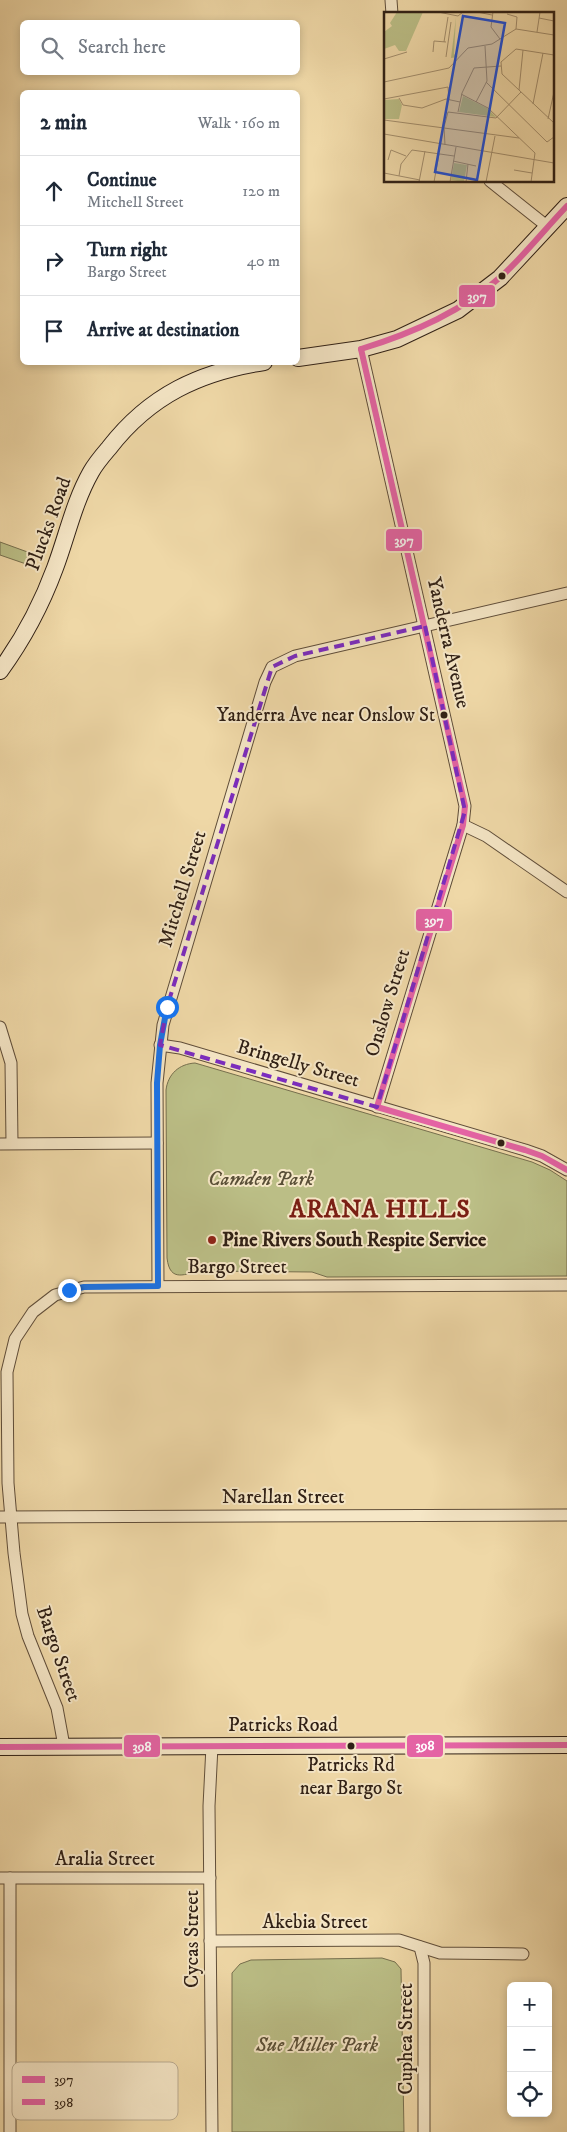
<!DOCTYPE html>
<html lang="en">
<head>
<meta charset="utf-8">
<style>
	:root { --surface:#fff; --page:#f2f2f3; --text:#1f2937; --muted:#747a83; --line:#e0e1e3 }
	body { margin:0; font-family:"IM FELL DW Pica",serif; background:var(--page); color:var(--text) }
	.controls { position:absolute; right:15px; bottom:15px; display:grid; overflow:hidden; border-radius:8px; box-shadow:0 2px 8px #0003 }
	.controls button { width:45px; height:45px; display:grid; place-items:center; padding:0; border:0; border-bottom:1px solid var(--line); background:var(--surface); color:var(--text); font:25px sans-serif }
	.stop { position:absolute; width:15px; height:15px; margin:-11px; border:4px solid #1a73e8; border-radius:50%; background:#fff }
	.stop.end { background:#1a73e8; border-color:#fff; box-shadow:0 1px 5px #0008 }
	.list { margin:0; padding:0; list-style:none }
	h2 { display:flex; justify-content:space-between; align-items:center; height:65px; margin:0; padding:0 20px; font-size:21px }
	h2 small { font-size:16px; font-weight:400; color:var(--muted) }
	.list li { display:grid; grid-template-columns:32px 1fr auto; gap:15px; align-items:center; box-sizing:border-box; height:70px; padding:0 20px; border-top:1px solid var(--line) }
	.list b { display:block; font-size:19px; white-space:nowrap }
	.list p { margin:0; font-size:16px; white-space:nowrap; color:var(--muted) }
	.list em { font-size:16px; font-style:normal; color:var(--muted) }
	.icon { flex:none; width:28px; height:28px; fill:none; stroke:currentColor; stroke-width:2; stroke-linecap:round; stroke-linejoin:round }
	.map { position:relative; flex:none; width:567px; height:2132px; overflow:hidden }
	.search { position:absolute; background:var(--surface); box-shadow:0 2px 8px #0003; left:20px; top:20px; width:280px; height:55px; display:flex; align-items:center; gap:12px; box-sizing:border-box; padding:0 18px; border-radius:8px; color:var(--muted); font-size:19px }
	.panel { position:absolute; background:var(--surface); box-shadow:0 2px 8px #0003; left:20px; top:90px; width:280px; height:275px; border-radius:8px }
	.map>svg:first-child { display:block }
	.green { fill:#bbbe86; stroke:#766f4e }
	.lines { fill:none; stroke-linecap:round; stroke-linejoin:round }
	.street-casing { stroke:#604e3a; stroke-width:13 }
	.secondary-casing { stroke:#302015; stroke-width:18 }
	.street { stroke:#f5e6c6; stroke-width:11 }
	.secondary { stroke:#f5e6c6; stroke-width:16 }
	.bus-1-casing { stroke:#f5e6c6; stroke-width:10 }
	.bus-2-casing { stroke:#f5e6c6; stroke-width:10 }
	.bus-1 { stroke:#e463a4; stroke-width:6 }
	.bus-2 { stroke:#e463a4; stroke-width:6 }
	.route { stroke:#1a73e8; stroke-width:6 }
	.marked { fill:none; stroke:#7b2cbf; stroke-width:4; stroke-dasharray:10 6; stroke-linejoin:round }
	.bus-dot { fill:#302015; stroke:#f5e6c6; stroke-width:2 }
	.poi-dot { fill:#8f2418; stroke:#f5e6c6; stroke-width:2 }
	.labels { text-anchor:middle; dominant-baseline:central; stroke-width:4; stroke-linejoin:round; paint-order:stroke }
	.bus-label { font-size:19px; fill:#302015; stroke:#f5e6c6; text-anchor:end }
	.street-label { font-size:20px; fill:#302015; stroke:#f5e6c6 }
	.park-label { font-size:20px; font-style:italic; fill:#5a4f37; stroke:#f5e6c6 }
	.poi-label { font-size:20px; font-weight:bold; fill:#302015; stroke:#f5e6c6; text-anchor:start }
	.district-label { font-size:25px; font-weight:bold; letter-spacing:1px; fill:#7a1f14; stroke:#f5e6c6 }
	.inset-road { fill:none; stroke:#a38e6d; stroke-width:1 }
	.view { fill:#1d4ed8; fill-opacity:0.15; stroke:#1d4ed8; stroke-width:2.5 }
	.inset-edge { fill:none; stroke:#302015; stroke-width:2.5 }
	.key { fill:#f5e6c6; stroke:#baab91; stroke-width:1 }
	.key-label { font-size:14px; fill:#302015 }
	.line-badge { stroke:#f5e6c6; stroke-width:2 }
	.badge-label { font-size:14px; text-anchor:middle; font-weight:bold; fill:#fff }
</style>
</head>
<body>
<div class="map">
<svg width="567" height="2132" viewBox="0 0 567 2132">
	<rect width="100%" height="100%" fill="#efd8a7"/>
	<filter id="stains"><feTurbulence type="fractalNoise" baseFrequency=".004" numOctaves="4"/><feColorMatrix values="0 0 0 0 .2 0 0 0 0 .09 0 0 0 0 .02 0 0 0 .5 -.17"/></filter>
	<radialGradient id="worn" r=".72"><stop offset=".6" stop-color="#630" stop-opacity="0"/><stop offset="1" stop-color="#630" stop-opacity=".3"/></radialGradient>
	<!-- green -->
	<g class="green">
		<polygon points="0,542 33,554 29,565 0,555"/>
		<path d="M 195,1063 L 532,1162 L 550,1170 L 567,1181 L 567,1276 L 327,1277 L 312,1272 L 201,1271 C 186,1273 170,1284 167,1258 L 166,1090 C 168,1074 179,1064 195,1063 Z"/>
		<polygon points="382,1958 395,1962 401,1969 404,2132 232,2132 232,1973 240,1964 251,1960"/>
	</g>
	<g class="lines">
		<!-- street casing -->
		<g class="street-casing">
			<g id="street">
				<polyline points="391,0 392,14"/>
				<polyline points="490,181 548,227"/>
				<polyline points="361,349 465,806 463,825 377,1107"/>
				<polyline points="463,825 486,836 567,892"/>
				<polyline points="0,1027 11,1063 12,1143"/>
				<polyline points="160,1045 180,1048 525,1150 542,1156 567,1170"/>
				<polyline points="0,1144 157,1143"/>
				<polyline points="158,1286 157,1083 163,1025 265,682 272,667 295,656 567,593"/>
				<polyline points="0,1517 567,1515"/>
				<polyline points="64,1746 57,1708 28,1636 22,1614 14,1553 8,1483 7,1372 15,1339 33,1312 55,1295 84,1287 567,1285"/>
				<polyline points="0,1878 210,1878"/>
				<polyline points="10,1878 10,2132"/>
				<polyline points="210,1941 399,1940 440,1953 523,1954"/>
				<polyline points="420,1947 424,1963 424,2132"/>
				<polyline points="212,2132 209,1806 212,1746"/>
			</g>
		</g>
		<!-- secondary casing -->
		<g class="secondary-casing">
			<g id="secondary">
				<polyline points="298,358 361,349 397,339 458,310 500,278 567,206"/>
				<path d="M 0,671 C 24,638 41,606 55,568 C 67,536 74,502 91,472 C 96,463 103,455 109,448 C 150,395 200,372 264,362"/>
				<polyline points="0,1747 567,1745"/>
			</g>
		</g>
		<!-- street -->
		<use href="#street" class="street"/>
		<!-- secondary -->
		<use href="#secondary" class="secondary"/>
		<!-- bus-1 casing -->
		<g class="bus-1-casing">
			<g id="bus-1">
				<polyline points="361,349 465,806 463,825 377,1107"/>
				<path d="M 361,349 C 413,333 464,311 505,273 C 527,252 546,228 567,206"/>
				<polyline points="377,1107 525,1150 542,1156 567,1170"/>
			</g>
		</g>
		<!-- bus-2 casing -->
		<g class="bus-2-casing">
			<polyline id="bus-2" points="0,1747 567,1745"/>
		</g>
		<!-- bus-1 -->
		<use href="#bus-1" class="bus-1"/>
		<!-- bus-2 -->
		<use href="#bus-2" class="bus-2"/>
	</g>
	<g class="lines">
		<!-- route -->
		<polyline class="route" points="69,1290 84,1287 158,1286 157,1083 160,1045 167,1007"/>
	</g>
	<!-- marked area -->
	<path class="marked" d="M 425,626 L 465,811 L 377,1107 L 160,1045 L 167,1007 L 272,667 L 295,656 Z"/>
	<!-- markers -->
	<g class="bus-dot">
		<circle cx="502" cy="276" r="4.5"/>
		<circle cx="444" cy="715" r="4.5"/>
		<circle cx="501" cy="1143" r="4.5"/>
		<circle cx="351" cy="1746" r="4.5"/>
	</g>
	<circle class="poi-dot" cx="212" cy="1240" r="5"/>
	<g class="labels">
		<!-- bus labels -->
		<g class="bus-label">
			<text x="435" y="715">Yanderra Ave near Onslow St</text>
			<text x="351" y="1765" text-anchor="middle">Patricks Rd<tspan x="351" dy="23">near Bargo St</tspan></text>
		</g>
		<!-- street labels -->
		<g class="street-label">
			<text transform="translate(49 524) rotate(-70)">Plucks Road</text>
			<text transform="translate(448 643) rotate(77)">Yanderra Avenue</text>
			<text transform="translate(183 889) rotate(-73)">Mitchell Street</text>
			<text transform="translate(388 1003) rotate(-73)">Onslow Street</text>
			<text transform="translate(298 1064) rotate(16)">Bringelly Street</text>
			<text x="237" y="1267">Bargo Street</text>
			<text x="283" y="1497">Narellan Street</text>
			<text transform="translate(58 1654) rotate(71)">Bargo Street</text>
			<text x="283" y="1725">Patricks Road</text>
			<text x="105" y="1859">Aralia Street</text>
			<text x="315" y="1922">Akebia Street</text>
			<text transform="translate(192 1939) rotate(-90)">Cycas Street</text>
			<text transform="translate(406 2039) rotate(-90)">Cuphea Street</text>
		</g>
		<!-- park labels -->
		<g class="park-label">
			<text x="261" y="1179">Camden Park</text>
			<text x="317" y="2045">Sue Miller Park</text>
		</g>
		<!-- poi labels -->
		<g class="poi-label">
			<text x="222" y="1240">Pine Rivers South Respite Service</text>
		</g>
		<!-- district labels -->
		<g class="district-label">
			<text x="380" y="1209">ARANA HILLS</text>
		</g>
	</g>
	<!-- overview -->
	<g transform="translate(384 12)">
		<rect width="170" height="170" fill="#efd8a7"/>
		<path d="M 13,0 L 39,0 L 22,39 L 15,39 L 11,33 L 0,37 L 0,20 L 8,14 L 6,11 ZM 72,5 L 70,42 L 74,45 L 67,46 ZM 79,84 L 103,96 L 112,105 L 75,100 ZM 15,87 L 18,93 L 15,107 L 0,107 L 0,88 ZM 70,151 L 83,153 L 80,170 L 67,168 Z" fill="#bbbe86"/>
		<path class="inset-road" d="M 54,0 L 74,4 L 79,0M 93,0 L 108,3M 109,0 L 107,15 L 116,27M 123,2 L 133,5 L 132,17M 155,6 L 170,9M 153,20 L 156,0M 60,30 L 64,5M 49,40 L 50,29 L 62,30M 170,43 L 132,37 L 117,50 L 118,62 L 170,111M 62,45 L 67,10M 0,47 L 23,40M 0,70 L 65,56 L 84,36 L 108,32 L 132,17 L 170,23M 102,70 L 163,130 L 170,125M 135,78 L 139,38M 77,82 L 104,96 L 151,141 L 147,170M 15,86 L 19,93 L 38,96 L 62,87 L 76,90M 0,87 L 64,75 L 65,88M 92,90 L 103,69 L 101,34M 149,92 L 159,41M 74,100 L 78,81 L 90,56 L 117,54M 164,107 L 170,80M 0,108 L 135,126M 0,122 L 170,151M 61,133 L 60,115 L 64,100 L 112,106 L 137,80M 4,148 L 7,138 L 22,144M 69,149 L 92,154M 130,158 L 148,161M 0,161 L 36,168M 15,164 L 17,152 L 28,138 L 70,144M 35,170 L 41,139M 50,170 L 55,142M 66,170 L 72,135M 82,170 L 84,152M 102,170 L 111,124"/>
		<path class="view" d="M 79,4 L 121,11 L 93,168 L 51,160 Z"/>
		<rect width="170" height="170" class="inset-edge"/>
	</g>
	<!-- legend -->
	<rect x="12" y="2062" width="166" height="58" rx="8" class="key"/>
	<rect x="22" y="2076" width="23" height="7" fill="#e463a4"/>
	<rect x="22" y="2099" width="23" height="6" fill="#e463a4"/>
	<g class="key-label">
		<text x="54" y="2084">397</text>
		<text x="54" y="2107">398</text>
	</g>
	<g class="line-badge">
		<rect x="458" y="284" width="38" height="24" rx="5" fill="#e463a4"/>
		<rect x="385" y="528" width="38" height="24" rx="5" fill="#e463a4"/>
		<rect x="415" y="908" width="38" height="24" rx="5" fill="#e463a4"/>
		<rect x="406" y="1734" width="38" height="24" rx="5" fill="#e463a4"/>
		<rect x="123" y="1734" width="38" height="24" rx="5" fill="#e463a4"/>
	</g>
	<g class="badge-label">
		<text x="477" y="301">397</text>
		<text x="404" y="545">397</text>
		<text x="434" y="925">397</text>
		<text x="425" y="1750">398</text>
		<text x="142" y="1751">398</text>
	</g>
	<rect width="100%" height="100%" filter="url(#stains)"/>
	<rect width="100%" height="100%" fill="url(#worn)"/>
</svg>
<div class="controls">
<button>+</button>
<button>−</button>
<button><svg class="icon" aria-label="locate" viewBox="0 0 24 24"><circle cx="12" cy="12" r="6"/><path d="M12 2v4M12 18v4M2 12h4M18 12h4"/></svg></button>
</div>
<div class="stop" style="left:167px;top:1007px"></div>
<div class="stop end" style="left:69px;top:1290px"></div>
<div class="search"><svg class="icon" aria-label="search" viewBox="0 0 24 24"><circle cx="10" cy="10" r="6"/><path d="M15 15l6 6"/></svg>Search here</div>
<section class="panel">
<h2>2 min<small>Walk · 160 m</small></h2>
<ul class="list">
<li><svg class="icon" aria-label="ahead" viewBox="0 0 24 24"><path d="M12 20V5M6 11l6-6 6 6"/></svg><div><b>Continue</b><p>Mitchell Street</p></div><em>120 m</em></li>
<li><svg class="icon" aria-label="right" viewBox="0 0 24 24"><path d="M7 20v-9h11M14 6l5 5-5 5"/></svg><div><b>Turn right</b><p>Bargo Street</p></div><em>40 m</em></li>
<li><svg class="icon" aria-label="arrive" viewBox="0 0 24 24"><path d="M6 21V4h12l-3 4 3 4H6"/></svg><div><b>Arrive at destination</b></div></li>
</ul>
</section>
</div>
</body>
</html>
